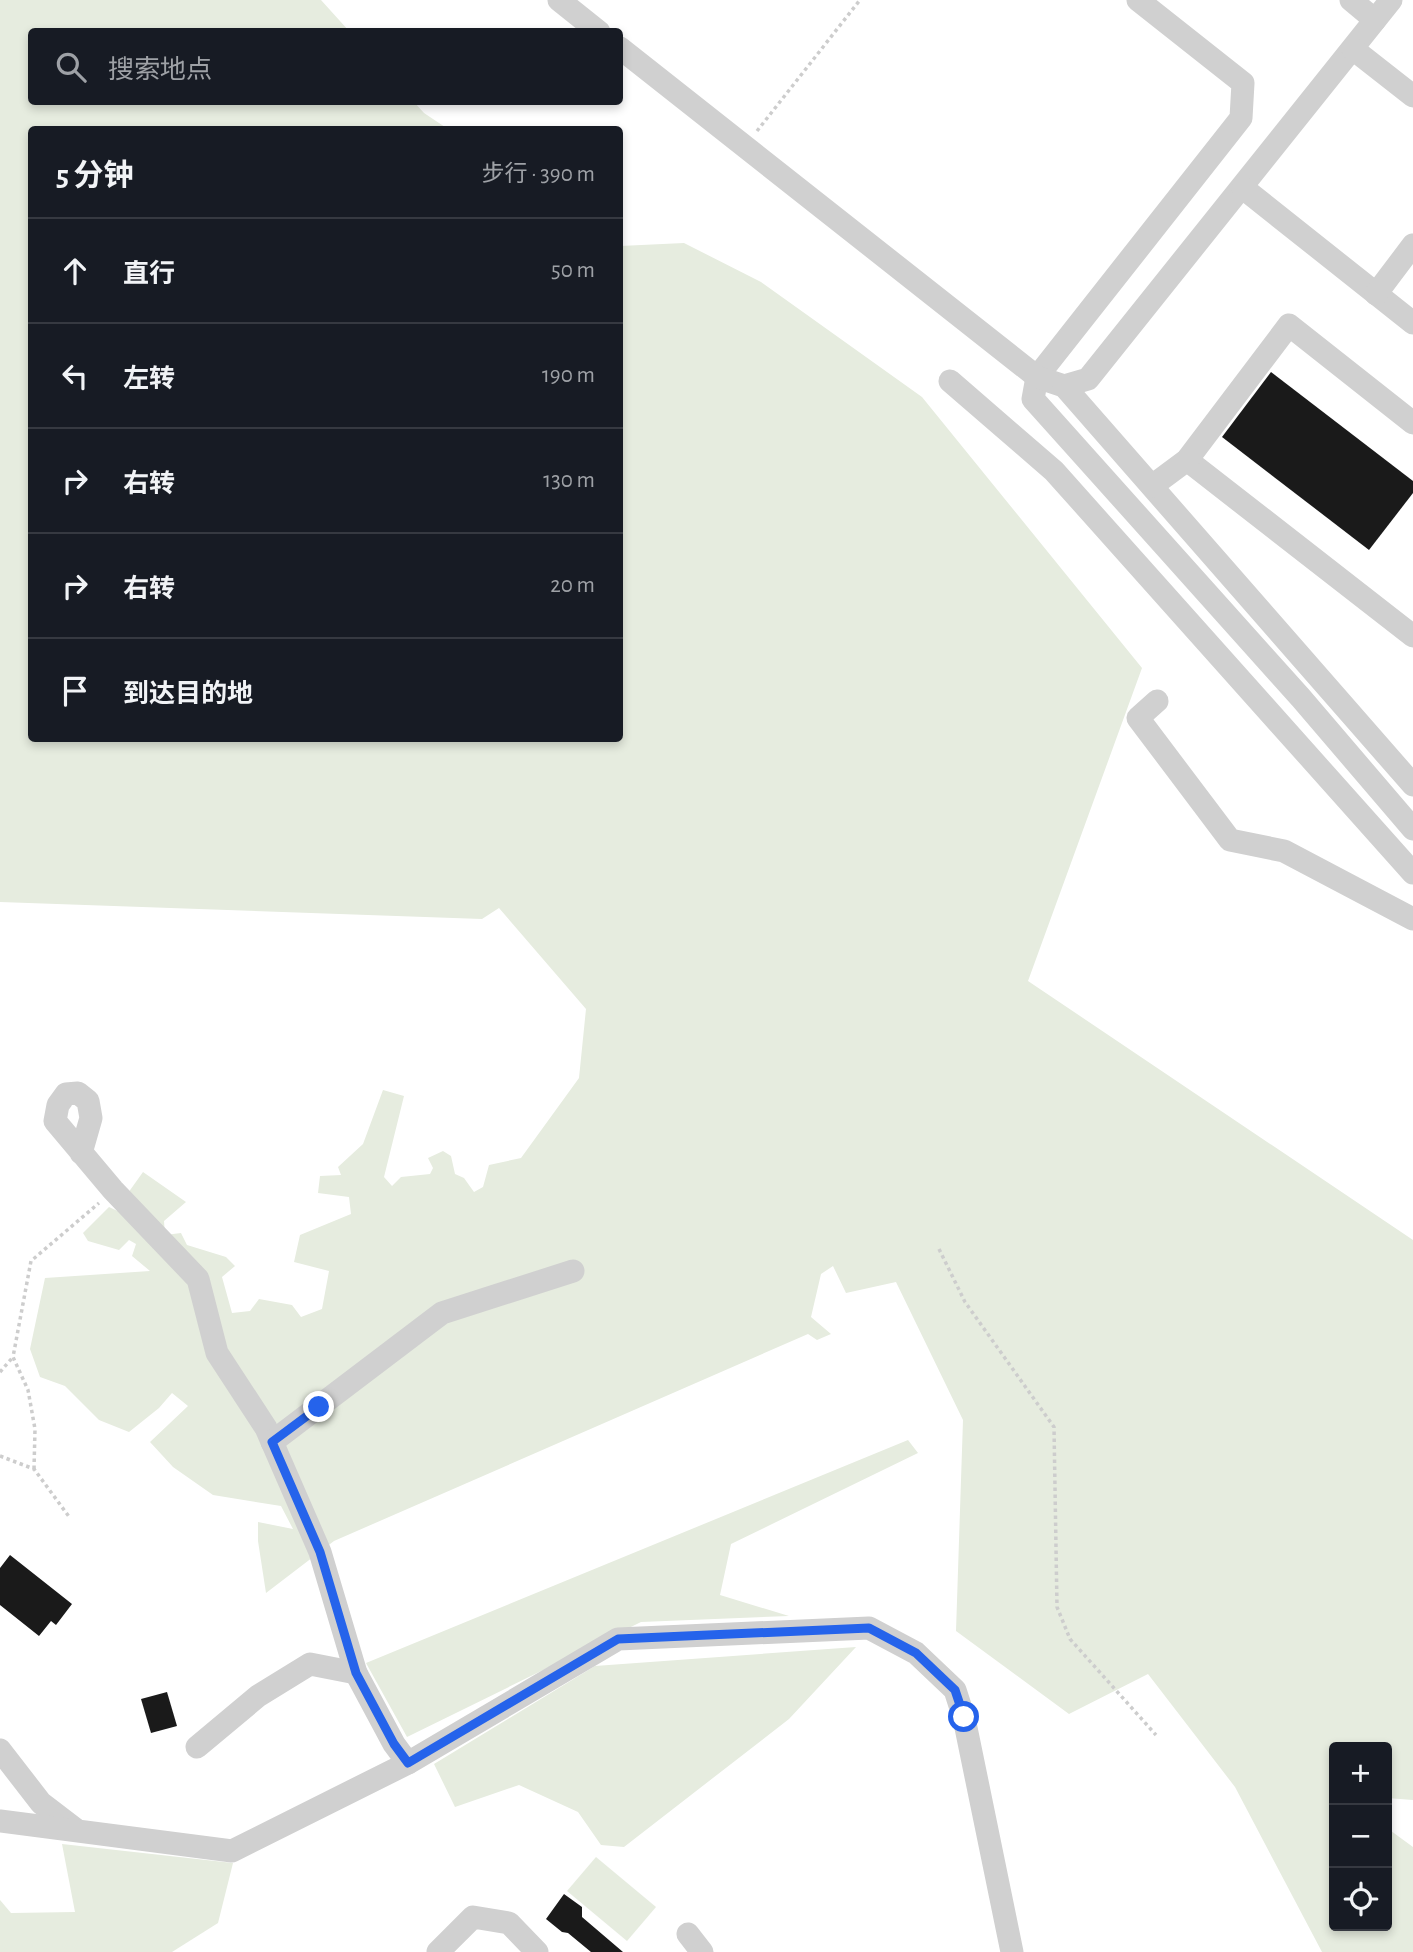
<!DOCTYPE html>
<html lang="zh">
<head>
<meta charset="utf-8">
<style>
	:root { --surface:#171b24; --page:#20242c; --text:#f1f3f6; --muted:#9ea1a6; --line:#363941 }
	body { margin:0; font-family:"Alegreya Sans","Noto Sans SC",sans-serif; background:var(--page); color:var(--text) }
	.controls { position:absolute; right:21px; bottom:21px; display:grid; overflow:hidden; border-radius:7px; box-shadow:0 4px 10px #0003 }
	.controls button { width:63px; height:63px; display:grid; place-items:center; padding:0; border:0; border-bottom:2px solid var(--line); background:var(--surface); color:var(--text); font:35px sans-serif }
	.stop { position:absolute; width:21px; height:21px; margin:-16px; border:5px solid #2563eb; border-radius:50%; background:#fff }
	.stop.end { background:#2563eb; border-color:#fff; box-shadow:0 2px 7px #0008 }
	.list { margin:0; padding:0; list-style:none }
	h2 { display:flex; justify-content:space-between; align-items:center; height:91px; margin:0; padding:0 28px; font-size:30px }
	h2 small { font-size:23px; font-weight:400; color:var(--muted) }
	.list li { display:grid; grid-template-columns:46px 1fr auto; gap:21px; align-items:center; box-sizing:border-box; height:105px; padding:0 28px; border-top:2px solid var(--line) }
	.list b { display:block; font-size:26px; white-space:nowrap }
	.list em { font-size:23px; font-style:normal; color:var(--muted) }
	.icon { flex:none; width:38px; height:38px; fill:none; stroke:currentColor; stroke-width:2; stroke-linecap:round; stroke-linejoin:round }
	.map { position:relative; flex:none; width:1413px; height:1952px; overflow:hidden }
	.search { position:absolute; background:var(--surface); box-shadow:0 4px 10px #0003; left:28px; top:28px; width:595px; height:77px; display:flex; align-items:center; gap:18px; box-sizing:border-box; padding:0 24px; border-radius:7px; color:var(--muted); font-size:26px }
	.panel { position:absolute; background:var(--surface); box-shadow:0 4px 10px #0003; left:28px; top:126px; width:595px; height:616px; border-radius:7px }
	.map>svg:first-child { display:block }
	.green { fill:#e6ecdf }
	.building { fill:#1a1a1a }
	.lines { fill:none; stroke-linecap:round; stroke-linejoin:round }
	.path { stroke:#cdcdcd; stroke-width:3.5; stroke-dasharray:3.5 3.5; stroke-linecap:butt }
	.minor { stroke:#d0d0d0; stroke-width:23 }
	.route { stroke:#2563eb; stroke-width:9 }
</style>
</head>
<body>
<div class="map">
<svg width="1413" height="1952" viewBox="0 0 1413 1952">
	<rect width="100%" height="100%" fill="#fff"/>
	<!-- green -->
	<g class="green">
		<polygon points="0,0 321,0 349,31 32,32 32,102 414,102 424,113 448,129 32,130 32,738 620,738 620,246 684,243 761,282 922,397 1142,668 1028,981 1413,1240 1413,1800 1387,1798 1387,1747 1334,1747 1334,1926 1387,1926 1387,1828 1413,1847 1413,1952 1322,1952 1235,1787 1148,1674 1069,1714 956,1631 963,1420 896,1282 846,1293 833,1266 821,1274 811,1317 831,1334 817,1340 808,1334 334,1541 266,1593 258,1541 258,1522 293,1529 281,1506 213,1495 173,1467 150,1442 188,1406 172,1393 159,1408 129,1432 99,1420 65,1386 40,1377 30,1349 45,1278 150,1271 132,1256 136,1244 129,1240 119,1250 88,1241 83,1233 109,1207 124,1214 128,1193 143,1172 186,1202 164,1221 165,1235 181,1233 187,1245 226,1257 235,1266 222,1277 232,1313 250,1311 259,1299 292,1305 301,1317 322,1309 329,1271 294,1262 300,1235 351,1214 349,1197 318,1193 320,1176 341,1175 338,1167 363,1144 383,1090 404,1096 384,1177 392,1186 401,1177 430,1174 433,1168 428,1158 443,1151 451,1156 455,1174 464,1178 474,1192 483,1187 489,1165 521,1158 579,1078 586,1009 499,908 482,919 0,902"/>
		<polygon points="908,1440 918,1453 731,1544 720,1595 789,1616 641,1622 407,1737 366,1663"/>
		<polygon points="856,1647 789,1719 624,1847 601,1845 578,1812 519,1785 455,1807 434,1764 595,1666"/>
		<polygon points="62,1844 233,1863 218,1923 172,1952 0,1952 0,1900 11,1913 75,1912"/>
		<polygon points="596,1857 656,1907 627,1941 567,1891"/>
	</g>
	<!-- building -->
	<g class="building">
		<polygon points="1271,372 1413,481 1413,493 1369,550 1222,437"/>
		<polygon points="10,1555 72,1604 56,1625 51,1621 39,1636 0,1605 0,1568"/>
		<polygon points="167,1692 177,1726 151,1733 141,1699"/>
		<polygon points="564,1894 582,1907 582,1917 623,1952 591,1952 568,1933 562,1932 546,1919"/>
	</g>
	<g class="lines">
		<!-- path -->
		<g class="path">
			<polyline points="757,131 860,0"/>
			<polyline points="939,1249 965,1302 1054,1427 1057,1607 1070,1639 1156,1735"/>
			<polyline points="0,1372 13,1357"/>
			<polyline points="0,1456 34,1469 70,1518"/>
			<polyline points="34,1469 35,1429 28,1390 13,1357 31,1261 99,1203"/>
		</g>
		<!-- minor -->
		<g class="minor">
			<polyline points="559,0 599,32"/>
			<polyline points="1138,0 1243,83 1241,118 1037,377 1033,399 1301,698 1413,829"/>
			<polyline points="1351,0 1375,20"/>
			<polyline points="620,48 1037,377 1064,386 1088,379 1391,0"/>
			<polyline points="1353,49 1413,96"/>
			<polyline points="1243,188 1413,323"/>
			<polyline points="1376,294 1413,245"/>
			<polyline points="950,381 1054,471 1413,873"/>
			<polyline points="1064,386 1413,785"/>
			<polyline points="1187,460 1413,636"/>
			<polyline points="1152,486 1187,460 1289,325 1413,423"/>
			<polyline points="1157,701 1138,718 1230,840 1284,851 1413,919"/>
			<polyline points="81,1153 91,1118 88,1101 78,1093 66,1094 58,1105 55,1121 113,1190 198,1279 217,1353 266,1428 320,1552 356,1673 394,1744 408,1763"/>
			<polyline points="272,1442 442,1313 573,1271"/>
			<polyline points="197,1747 258,1696 310,1664 356,1673"/>
			<polyline points="0,1750 41,1803 75,1829"/>
			<polyline points="0,1821 232,1851 408,1763 618,1639 869,1628 916,1653 955,1690 964,1718 1012,1952"/>
			<polyline points="688,1934 702,1952"/>
			<polyline points="438,1952 473,1917 509,1923 537,1952"/>
		</g>
	</g>
	<g class="lines">
		<!-- route -->
		<polyline class="route" points="319,1407 272,1442 320,1552 356,1673 394,1744 408,1763 618,1639 869,1628 916,1653 955,1690 964,1717"/>
	</g>
</svg>
<div class="controls">
<button>+</button>
<button>−</button>
<button><svg class="icon" aria-label="locate" viewBox="0 0 24 24"><circle cx="12" cy="12" r="6"/><path d="M12 2v4M12 18v4M2 12h4M18 12h4"/></svg></button>
</div>
<div class="stop" style="left:964px;top:1717px"></div>
<div class="stop end" style="left:319px;top:1407px"></div>
<div class="search"><svg class="icon" aria-label="search" viewBox="0 0 24 24"><circle cx="10" cy="10" r="6"/><path d="M15 15l6 6"/></svg>搜索地点</div>
<section class="panel">
<h2>5 分钟<small>步行 · 390 m</small></h2>
<ul class="list">
<li><svg class="icon" aria-label="ahead" viewBox="0 0 24 24"><path d="M12 20V5M6 11l6-6 6 6"/></svg><div><b>直行</b></div><em>50 m</em></li>
<li><svg class="icon" aria-label="left" viewBox="0 0 24 24"><path d="M17 20v-9H6M10 6l-5 5 5 5"/></svg><div><b>左转</b></div><em>190 m</em></li>
<li><svg class="icon" aria-label="right" viewBox="0 0 24 24"><path d="M7 20v-9h11M14 6l5 5-5 5"/></svg><div><b>右转</b></div><em>130 m</em></li>
<li><svg class="icon" aria-label="right" viewBox="0 0 24 24"><path d="M7 20v-9h11M14 6l5 5-5 5"/></svg><div><b>右转</b></div><em>20 m</em></li>
<li><svg class="icon" aria-label="arrive" viewBox="0 0 24 24"><path d="M6 21V4h12l-3 4 3 4H6"/></svg><div><b>到达目的地</b></div></li>
</ul>
</section>
</div>
</body>
</html>
